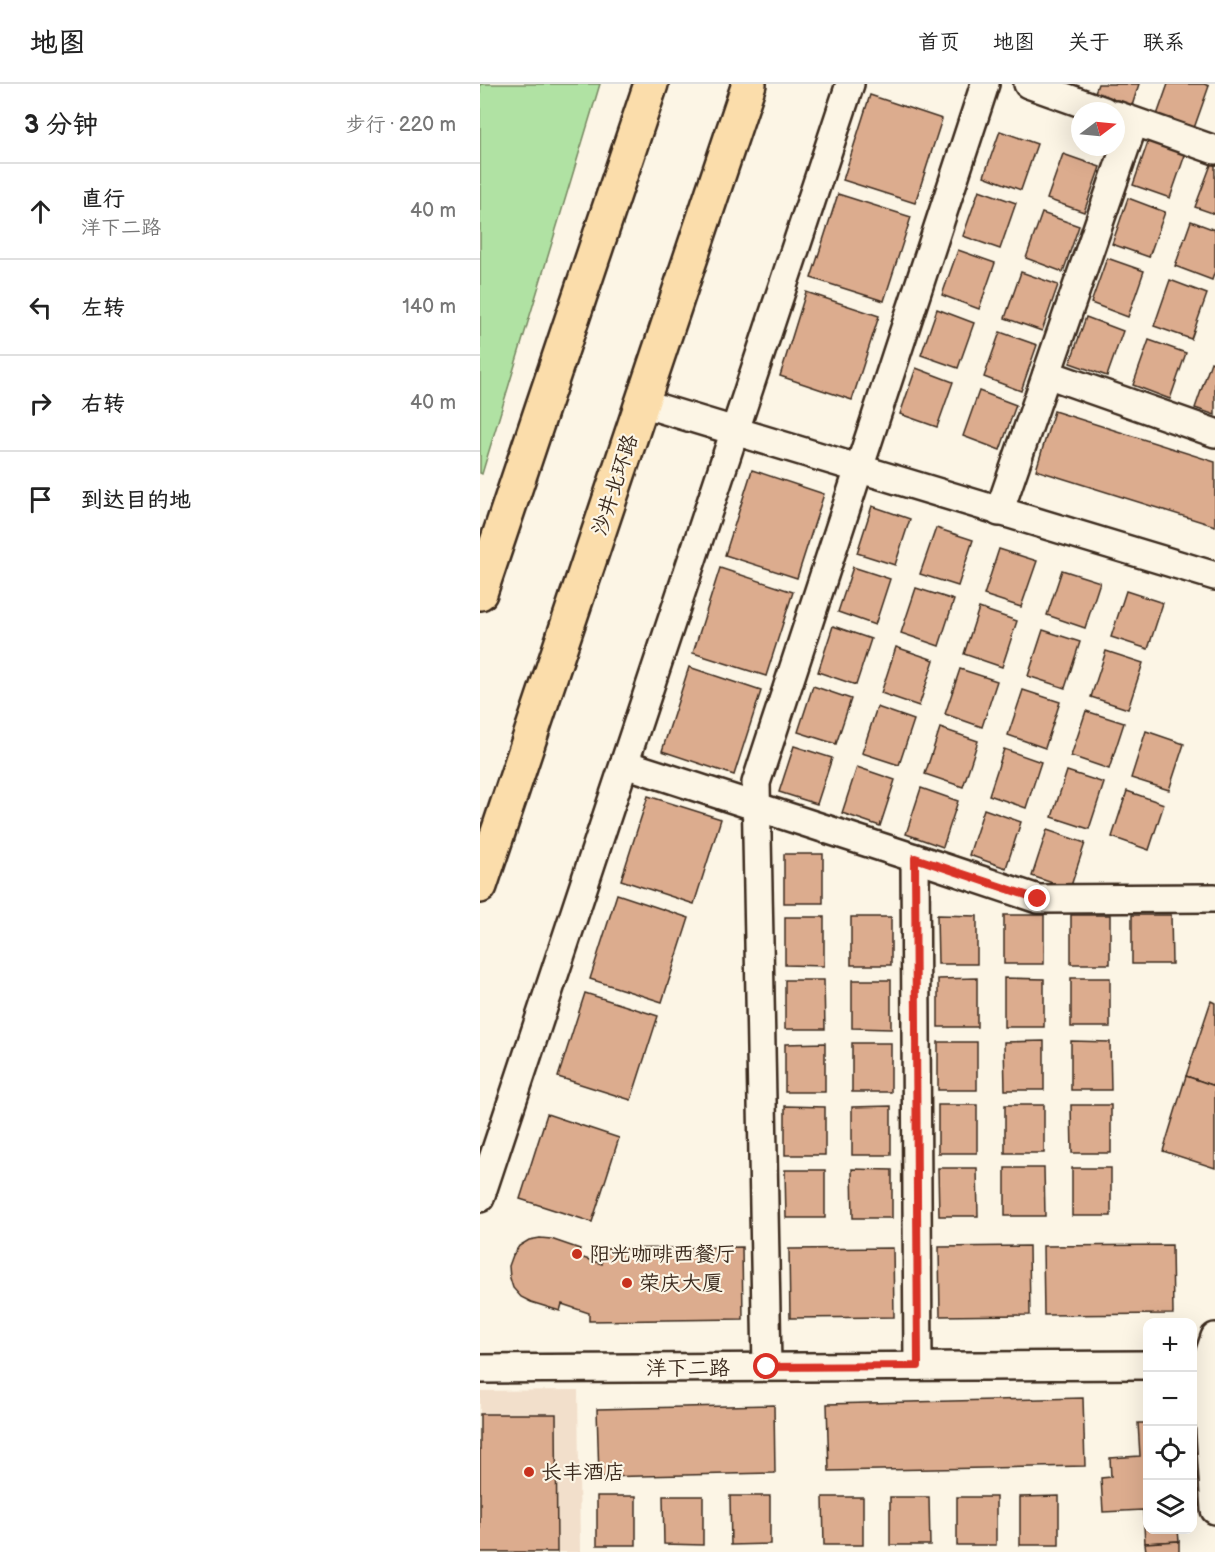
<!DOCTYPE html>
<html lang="zh">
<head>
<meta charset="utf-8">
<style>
	:root { --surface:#fff; --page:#f6f6f6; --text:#222; --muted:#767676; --line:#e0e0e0 }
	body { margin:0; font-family:"Balsamiq Sans","LXGW WenKai TC",sans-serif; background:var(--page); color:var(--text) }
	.controls { position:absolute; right:18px; bottom:18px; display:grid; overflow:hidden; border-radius:12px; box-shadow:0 6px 24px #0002 }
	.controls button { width:54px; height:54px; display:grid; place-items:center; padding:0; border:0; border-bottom:2px solid var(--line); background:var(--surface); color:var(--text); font:30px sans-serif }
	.compass { position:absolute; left:591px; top:18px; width:54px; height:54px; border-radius:50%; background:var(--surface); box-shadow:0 6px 24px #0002; rotate:74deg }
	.stop { position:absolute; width:18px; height:18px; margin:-14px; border:4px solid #d93025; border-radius:50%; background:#fff }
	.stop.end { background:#d93025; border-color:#fff; box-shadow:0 2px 6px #0008 }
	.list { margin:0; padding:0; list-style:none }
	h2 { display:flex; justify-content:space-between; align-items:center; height:78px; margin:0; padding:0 24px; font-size:26px }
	h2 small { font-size:20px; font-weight:400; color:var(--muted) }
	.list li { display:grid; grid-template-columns:39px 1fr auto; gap:18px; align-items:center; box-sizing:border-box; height:96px; padding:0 24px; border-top:2px solid var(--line) }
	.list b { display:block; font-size:22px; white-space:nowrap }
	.list p { margin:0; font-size:20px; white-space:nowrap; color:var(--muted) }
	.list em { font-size:20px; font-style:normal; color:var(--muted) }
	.icon { flex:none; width:33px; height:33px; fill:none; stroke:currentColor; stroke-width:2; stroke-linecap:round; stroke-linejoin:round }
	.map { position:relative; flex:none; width:735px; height:1468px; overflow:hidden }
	header { display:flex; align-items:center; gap:36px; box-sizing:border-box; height:84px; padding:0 30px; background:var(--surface); border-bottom:2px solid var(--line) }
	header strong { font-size:28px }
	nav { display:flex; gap:33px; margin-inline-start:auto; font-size:21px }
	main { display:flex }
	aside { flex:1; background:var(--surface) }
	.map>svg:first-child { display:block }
	.built { fill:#f2dfcb }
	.green { fill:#b0e2a3; stroke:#768660; stroke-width:1.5 }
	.building { fill:#dcac8e; stroke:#3b2a1e; stroke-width:1.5 }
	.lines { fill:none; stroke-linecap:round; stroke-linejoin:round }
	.minor-casing { stroke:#3b2a1e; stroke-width:32 }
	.primary-casing { stroke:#3b2a1e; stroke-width:38 }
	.minor { stroke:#fcf5e5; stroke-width:27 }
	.primary { stroke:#fbddab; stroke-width:33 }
	.route { stroke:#d93025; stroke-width:8 }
	.poi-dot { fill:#c8321e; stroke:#fcf5e5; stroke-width:2 }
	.labels { text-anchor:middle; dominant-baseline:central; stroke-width:4.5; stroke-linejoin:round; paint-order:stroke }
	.street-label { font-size:21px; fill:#3b2a1e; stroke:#fcf5e5 }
	.poi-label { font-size:21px; fill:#3b2a1e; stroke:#fcf5e5; text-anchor:start }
</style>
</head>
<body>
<header>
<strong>地图</strong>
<nav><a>首页</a><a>地图</a><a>关于</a><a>联系</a></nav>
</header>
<main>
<aside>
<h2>3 分钟<small>步行 · 220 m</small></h2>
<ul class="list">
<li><svg class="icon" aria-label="ahead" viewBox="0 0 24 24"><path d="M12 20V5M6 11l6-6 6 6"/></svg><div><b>直行</b><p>洋下二路</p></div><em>40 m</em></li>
<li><svg class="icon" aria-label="left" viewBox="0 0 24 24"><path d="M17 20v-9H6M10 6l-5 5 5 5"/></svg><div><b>左转</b></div><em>140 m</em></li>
<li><svg class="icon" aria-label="right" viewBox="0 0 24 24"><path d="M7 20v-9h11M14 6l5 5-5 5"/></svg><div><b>右转</b></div><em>40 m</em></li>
<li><svg class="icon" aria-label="arrive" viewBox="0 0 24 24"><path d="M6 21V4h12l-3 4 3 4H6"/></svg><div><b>到达目的地</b></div></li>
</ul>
</aside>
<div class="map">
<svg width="735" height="1468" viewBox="0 0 735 1468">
	<rect width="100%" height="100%" fill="#fcf5e5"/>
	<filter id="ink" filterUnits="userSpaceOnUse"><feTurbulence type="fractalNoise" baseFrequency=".0167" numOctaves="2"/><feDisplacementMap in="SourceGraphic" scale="12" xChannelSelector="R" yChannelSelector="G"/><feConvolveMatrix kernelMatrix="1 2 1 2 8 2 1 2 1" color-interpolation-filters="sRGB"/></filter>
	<g filter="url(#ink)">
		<!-- built -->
		<polygon class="built" points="98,1306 100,1468 0,1468 0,1307"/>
		<!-- green -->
		<polygon class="green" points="0,0 120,0 2,390 0,389"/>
		<!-- building -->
		<g class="building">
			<polygon points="618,0 659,0 651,25 614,11"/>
			<polygon points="688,0 724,0 729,2 713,47 676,34"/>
			<polygon points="390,11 462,35 435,119 363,96"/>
			<polygon points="520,47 557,60 541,106 504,92"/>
			<polygon points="669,55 706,68 690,114 653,101"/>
			<polygon points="583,70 620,83 604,128 567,115"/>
			<polygon points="732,78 735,79 735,130 715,123"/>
			<polygon points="499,106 536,119 520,165 483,152"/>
			<polygon points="358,110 431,133 404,217 331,194"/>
			<polygon points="648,114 685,128 669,173 632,160"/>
			<polygon points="562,129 599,142 583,188 546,174"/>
			<polygon points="711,137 735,146 735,187 732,196 695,182"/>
			<polygon points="478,166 515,179 499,225 462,211"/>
			<polygon points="627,174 664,187 648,233 611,219"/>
			<polygon points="541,188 578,201 562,247 525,234"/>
			<polygon points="690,196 727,210 711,255 674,242"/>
			<polygon points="326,208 399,232 372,316 300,292"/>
			<polygon points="457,225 494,239 478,284 441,271"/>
			<polygon points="606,233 643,247 627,292 590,279"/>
			<polygon points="520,248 557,261 541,307 504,293"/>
			<polygon points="669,256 706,269 690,315 653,301"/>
			<polygon points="731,278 735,280 735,331 715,324"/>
			<polygon points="436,284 473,298 457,343 420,330"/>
			<polygon points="499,307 536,321 520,366 483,352"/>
			<polygon points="574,327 735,378 735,442 556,386"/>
			<polygon points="272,386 344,410 317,494 245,471"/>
			<polygon points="392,422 430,435 415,481 377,469"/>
			<polygon points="456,444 493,456 478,502 440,490"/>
			<polygon points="519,465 557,477 541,523 504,511"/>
			<polygon points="373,483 410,495 395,541 358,528"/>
			<polygon points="240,484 313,508 286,592 213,569"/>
			<polygon points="582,486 620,498 605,544 567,531"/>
			<polygon points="436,504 474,516 459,562 421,549"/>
			<polygon points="646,507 683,519 668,565 631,553"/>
			<polygon points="499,524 537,537 522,583 484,570"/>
			<polygon points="353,542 391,555 376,601 338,588"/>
			<polygon points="563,546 600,558 585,604 548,592"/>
			<polygon points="416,563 454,576 439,622 401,609"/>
			<polygon points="626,567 663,579 648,625 611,613"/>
			<polygon points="209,583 281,607 254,691 182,667"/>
			<polygon points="480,585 517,597 502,643 465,630"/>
			<polygon points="333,602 371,615 356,660 318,648"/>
			<polygon points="543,606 580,618 565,664 528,651"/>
			<polygon points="397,623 434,636 419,681 382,669"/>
			<polygon points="606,627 644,639 629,685 591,672"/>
			<polygon points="460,644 498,657 483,703 445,690"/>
			<polygon points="666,647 704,660 689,706 651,694"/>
			<polygon points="314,662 352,674 337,720 299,708"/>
			<polygon points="524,665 561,678 546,724 509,711"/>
			<polygon points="377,683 415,696 400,742 362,729"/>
			<polygon points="587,687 624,699 609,745 572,733"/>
			<polygon points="441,704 478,717 463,763 426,750"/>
			<polygon points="647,707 684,720 669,766 632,753"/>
			<polygon points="168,712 241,735 214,820 141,796"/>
			<polygon points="504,725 541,738 526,784 489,771"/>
			<polygon points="567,746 605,759 590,805 552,792"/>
			<rect x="304" y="770" width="39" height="49"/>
			<polygon points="137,810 209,834 182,918 110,895"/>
			<polygon points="457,831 497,832 497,880 458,880"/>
			<rect x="524" y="831" width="40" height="49"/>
			<rect x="591" y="831" width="39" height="49"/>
			<polygon points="652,831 691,831 692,880 652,880"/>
			<polygon points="305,833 344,833 344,882 305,881"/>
			<rect x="371" y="833" width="40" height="48"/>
			<polygon points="497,894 497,943 458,943 458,895"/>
			<polygon points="524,894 564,895 564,943 524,943"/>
			<rect x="591" y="894" width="39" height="49"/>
			<polygon points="305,896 344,896 345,945 305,945"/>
			<polygon points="372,896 411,896 411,945 372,944"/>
			<polygon points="105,909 178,932 151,1016 78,993"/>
			<polygon points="731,917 735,919 735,1002 706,992"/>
			<polygon points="564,957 564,1006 525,1006 524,958"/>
			<polygon points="591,957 630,958 631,1006 591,1006"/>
			<rect x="458" y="958" width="39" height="48"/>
			<polygon points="345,959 345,1008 305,1008 305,960"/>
			<rect x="372" y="959" width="39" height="49"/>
			<polygon points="706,992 735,1002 735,1084 683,1067"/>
			<rect x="458" y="1021" width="39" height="48"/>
			<rect x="525" y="1021" width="39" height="48"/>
			<polygon points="591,1021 631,1021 631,1069 592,1069"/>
			<polygon points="305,1022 345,1023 345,1071 305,1071"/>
			<polygon points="411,1022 411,1071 372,1071 372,1023"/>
			<polygon points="67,1030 139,1054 112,1138 40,1115"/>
			<polygon points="458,1084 497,1084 498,1132 459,1132"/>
			<polygon points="525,1084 564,1084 565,1132 525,1132"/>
			<rect x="592" y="1084" width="39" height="48"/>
			<polygon points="372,1085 412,1086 412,1134 373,1134"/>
			<polygon points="305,1086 345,1086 345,1134 306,1134"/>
			<polygon points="60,1154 71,1155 100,1165 97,1172 122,1180 122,1165 262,1163 263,1235 109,1237 109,1229 82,1220 80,1227 51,1218 41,1213 33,1204 30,1194 29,1182 33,1171 39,1162 49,1156"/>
			<polygon points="692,1161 693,1230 564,1231 563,1162"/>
			<polygon points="549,1162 550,1231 460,1232 459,1163"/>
			<polygon points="413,1164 414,1233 310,1234 309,1165"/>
			<polygon points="603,1314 605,1382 349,1387 347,1320"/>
			<polygon points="294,1321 295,1389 119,1393 117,1325"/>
			<polygon points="0,1330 76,1330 77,1468 0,1468"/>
			<polygon points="658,1339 668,1339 668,1446 698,1446 699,1457 665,1459 663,1426 623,1428 621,1394 631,1393 630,1374 660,1372"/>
			<rect x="117" y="1412" width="39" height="49"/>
			<polygon points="183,1412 223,1412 223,1461 184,1460"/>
			<polygon points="250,1412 290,1412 290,1460 251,1461"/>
			<polygon points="579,1412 579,1461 540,1461 540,1413"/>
			<polygon points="343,1413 383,1413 383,1461 344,1461"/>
			<polygon points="410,1413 449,1413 450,1461 410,1461"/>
			<rect x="477" y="1413" width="39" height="48"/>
			<polygon points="699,1457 699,1468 666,1468 665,1459"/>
		</g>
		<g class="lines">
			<!-- minor casing -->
			<g class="minor-casing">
				<g id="minor">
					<polyline points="548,0 624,27"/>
					<polyline points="636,31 735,66"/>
					<polyline points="567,290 735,349"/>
					<polyline points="162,319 735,492"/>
					<polyline points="519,428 654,38"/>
					<polyline points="145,680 435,774 438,1282"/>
					<polyline points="435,774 558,815 735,814"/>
					<polyline points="0,1114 370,0"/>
					<polyline points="735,1253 726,1280 735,1426"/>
					<polyline points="287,1283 276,699 505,0"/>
					<polyline points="0,1285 668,1281"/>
				</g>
			</g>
			<!-- primary casing -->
			<g class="primary-casing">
				<g id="primary">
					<polyline points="0,509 171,0"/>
					<polyline points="0,802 269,0"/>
				</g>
			</g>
			<!-- minor -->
			<use href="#minor" class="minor"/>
			<!-- primary -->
			<use href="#primary" class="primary"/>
		</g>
	</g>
	<g class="lines" filter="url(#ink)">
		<!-- route -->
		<polyline class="route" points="287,1283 438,1282 435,774 558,815"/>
	</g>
	<!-- markers -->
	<g class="poi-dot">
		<circle cx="97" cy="1170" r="6"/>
		<circle cx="147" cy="1199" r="6"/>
		<circle cx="49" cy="1388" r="6"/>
	</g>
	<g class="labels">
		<!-- street labels -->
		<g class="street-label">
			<text transform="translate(135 401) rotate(-72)">沙井北环路</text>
			<text x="208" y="1284">洋下二路</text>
		</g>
		<!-- poi labels -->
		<g class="poi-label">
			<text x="109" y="1170">阳光咖啡西餐厅</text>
			<text x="159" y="1199">荣庆大厦</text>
			<text x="61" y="1388">长丰酒店</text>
		</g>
	</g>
</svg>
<div class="controls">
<button>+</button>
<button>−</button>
<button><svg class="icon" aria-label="locate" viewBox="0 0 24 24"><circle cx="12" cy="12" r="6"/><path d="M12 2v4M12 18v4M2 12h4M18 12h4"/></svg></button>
<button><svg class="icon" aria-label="layers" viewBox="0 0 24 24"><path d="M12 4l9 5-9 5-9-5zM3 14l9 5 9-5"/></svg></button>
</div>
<svg class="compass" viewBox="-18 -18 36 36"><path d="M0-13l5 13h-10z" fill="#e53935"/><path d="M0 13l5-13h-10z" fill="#767676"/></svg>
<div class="stop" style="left:287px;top:1283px"></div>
<div class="stop end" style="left:558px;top:815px"></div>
</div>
</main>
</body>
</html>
